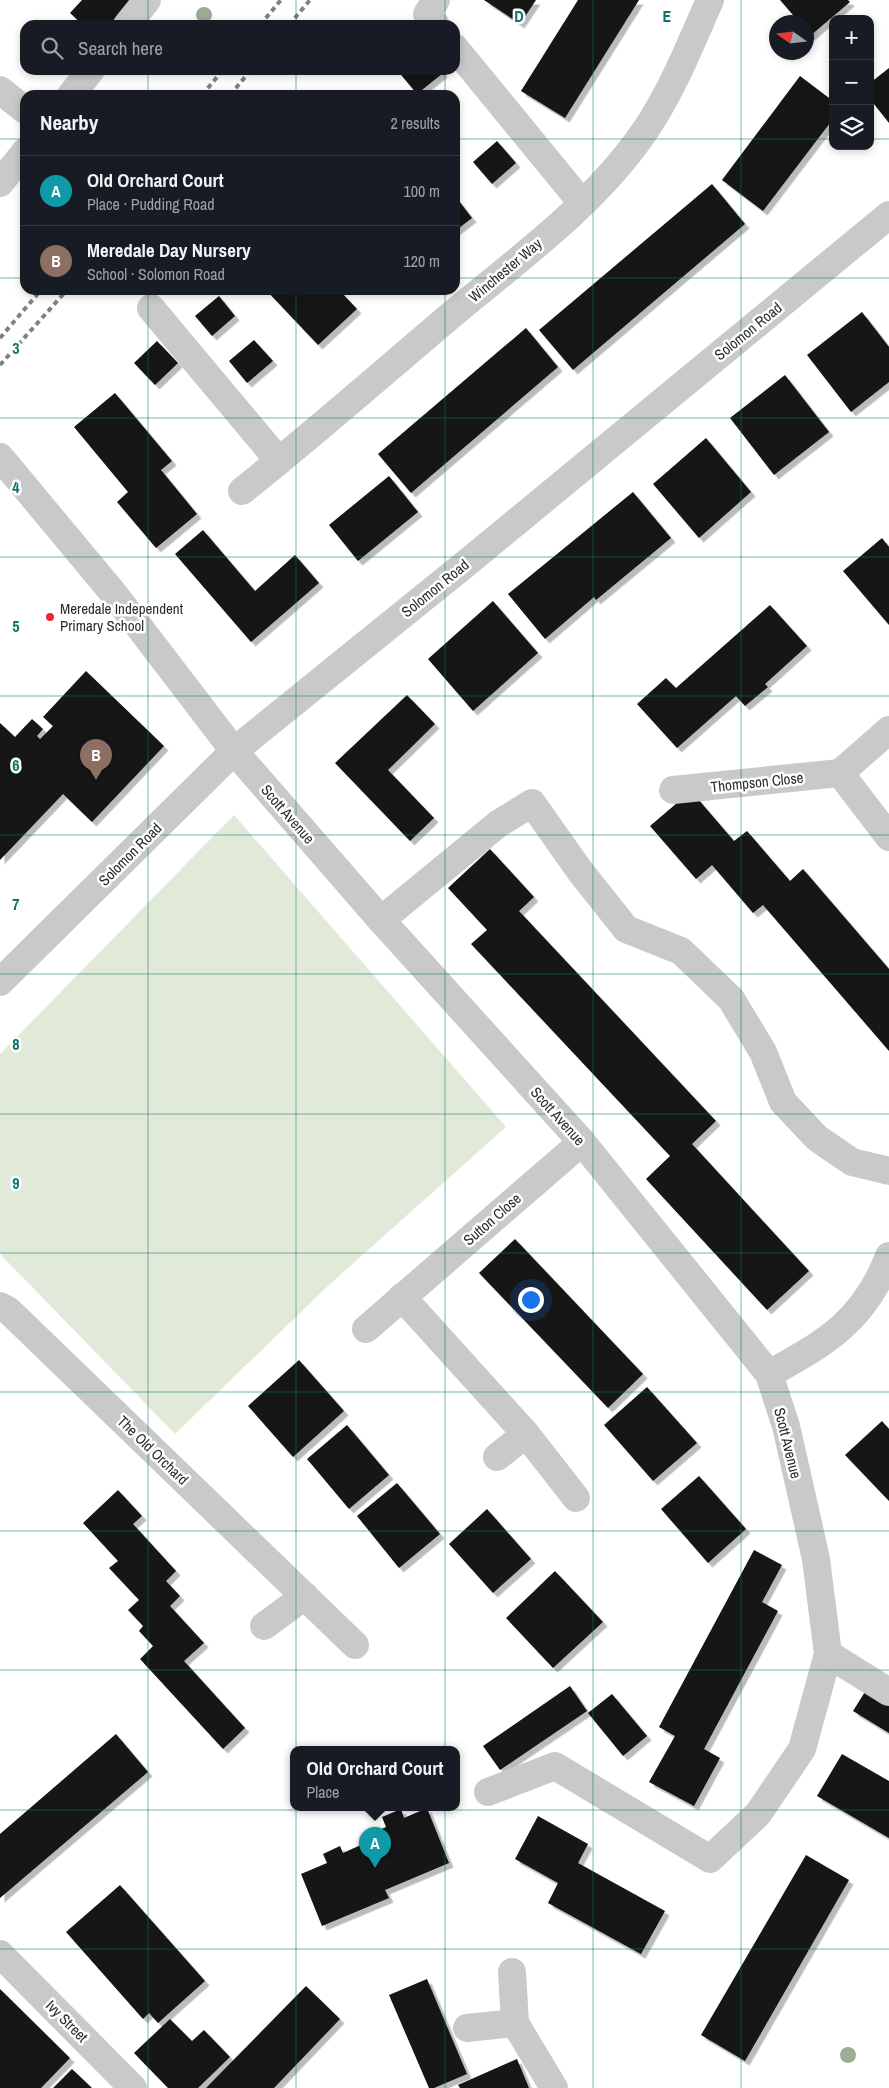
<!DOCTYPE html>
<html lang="en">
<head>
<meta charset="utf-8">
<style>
	:root { --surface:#171b24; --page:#20242c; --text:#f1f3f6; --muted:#9ea1a6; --line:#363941; --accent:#0b8043 }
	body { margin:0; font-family:"Archivo Narrow",sans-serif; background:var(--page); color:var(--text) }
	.controls { position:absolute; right:15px; top:15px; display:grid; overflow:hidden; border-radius:10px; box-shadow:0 2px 8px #0003 }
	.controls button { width:45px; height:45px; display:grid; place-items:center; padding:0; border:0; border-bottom:1px solid var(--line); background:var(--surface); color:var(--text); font:25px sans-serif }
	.compass { position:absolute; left:769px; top:15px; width:45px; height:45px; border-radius:50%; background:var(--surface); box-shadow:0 2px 8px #0003; rotate:284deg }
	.you { position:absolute; left:530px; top:1299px; width:18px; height:18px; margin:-12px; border:4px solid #fff; border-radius:50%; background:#1a73e8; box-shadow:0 0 0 8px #1a73e833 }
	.badge { display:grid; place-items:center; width:32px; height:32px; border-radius:50%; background:var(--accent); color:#fff; font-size:16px; font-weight:700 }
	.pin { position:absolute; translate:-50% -41px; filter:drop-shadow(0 1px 2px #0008) }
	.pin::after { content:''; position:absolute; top:26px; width:18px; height:15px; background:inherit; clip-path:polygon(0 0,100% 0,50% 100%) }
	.popup { position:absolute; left:290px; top:1746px; width:170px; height:65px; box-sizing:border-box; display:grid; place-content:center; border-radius:10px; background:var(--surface); filter:drop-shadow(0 1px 4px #0005); font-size:16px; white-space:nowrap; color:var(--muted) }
	.popup b { font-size:19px; color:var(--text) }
	.popup::after { content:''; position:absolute; left:50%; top:100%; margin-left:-10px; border:10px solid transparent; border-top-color:var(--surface) }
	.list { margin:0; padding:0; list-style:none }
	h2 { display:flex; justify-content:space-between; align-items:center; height:65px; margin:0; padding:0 20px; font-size:21px }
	h2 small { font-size:16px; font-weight:400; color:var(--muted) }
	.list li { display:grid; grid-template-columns:32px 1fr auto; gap:15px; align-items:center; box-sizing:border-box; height:70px; padding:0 20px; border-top:1px solid var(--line) }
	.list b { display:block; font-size:19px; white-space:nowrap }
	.list p { margin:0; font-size:16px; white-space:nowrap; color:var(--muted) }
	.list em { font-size:16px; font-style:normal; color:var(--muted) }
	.icon { flex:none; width:28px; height:28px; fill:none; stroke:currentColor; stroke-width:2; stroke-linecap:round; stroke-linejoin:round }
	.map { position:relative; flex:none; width:889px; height:2088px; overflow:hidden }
	.search { position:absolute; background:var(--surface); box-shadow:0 2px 8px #0003; left:20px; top:20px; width:440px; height:55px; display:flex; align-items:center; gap:12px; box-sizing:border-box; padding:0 18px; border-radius:15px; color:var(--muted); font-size:19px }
	.panel { position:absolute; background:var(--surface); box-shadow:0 2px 8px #0003; left:20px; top:90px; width:440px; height:205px; border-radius:15px }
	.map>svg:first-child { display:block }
	.green { fill:#e1ead8 }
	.building { fill:#131313; filter:url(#shadow) }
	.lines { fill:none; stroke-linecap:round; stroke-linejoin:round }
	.minor { stroke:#c9c9c9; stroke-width:28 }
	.rail { stroke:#818181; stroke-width:4; stroke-dasharray:5 4; stroke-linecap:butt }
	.tree { fill:#9dac92 }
	.grid { fill:none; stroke:#0f766e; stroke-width:1; stroke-opacity:0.55 }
	.poi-dot { fill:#ea262f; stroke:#fff; stroke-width:2 }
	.labels { text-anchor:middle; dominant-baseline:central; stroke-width:5; stroke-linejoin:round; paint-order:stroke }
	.street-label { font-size:15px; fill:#2c2c2c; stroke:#fff }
	.poi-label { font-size:15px; fill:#2c2c2c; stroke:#fff; text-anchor:start }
	.grid-label { font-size:16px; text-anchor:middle; font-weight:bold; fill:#0f766e; stroke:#fff; stroke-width:5; stroke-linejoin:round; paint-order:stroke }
</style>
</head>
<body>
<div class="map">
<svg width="889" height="2088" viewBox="0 0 889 2088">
	<defs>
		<filter id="shadow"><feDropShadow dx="4.5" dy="4.5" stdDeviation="0" flood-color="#0004"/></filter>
	</defs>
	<rect width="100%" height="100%" fill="#fff"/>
	<!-- green -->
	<polygon class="green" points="234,815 506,1127 330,1284 175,1434 0,1254 0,1054"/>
	<!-- building -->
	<g class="building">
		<polygon points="82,0 131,0 109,25 83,25 70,13"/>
		<polygon points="484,0 536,0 520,24"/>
		<polygon points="578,0 639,0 565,118 521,91"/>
		<polygon points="780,0 848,0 850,2 810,36 806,32 806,22 799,22"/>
		<polygon points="889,68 889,123 870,99 870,83"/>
		<polygon points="397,70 441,70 443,73 417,94"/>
		<polygon points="800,76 833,101 833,119 763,211 722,180"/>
		<polygon points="497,141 516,163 492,184 473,162"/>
		<polygon points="712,184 745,224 573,370 539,330"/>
		<polygon points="455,196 472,218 455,231"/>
		<polygon points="266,290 339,290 357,309 318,345"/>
		<polygon points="219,296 235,316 212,336 195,316"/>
		<polygon points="862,312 889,347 889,382 851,412 807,355"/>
		<polygon points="526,328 558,367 411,493 378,454"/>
		<polygon points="254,340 273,361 247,383 229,361"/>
		<polygon points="157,341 178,363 155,385 134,363"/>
		<polygon points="785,375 829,432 774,475 730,418"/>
		<polygon points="115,393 172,461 161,470 197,514 156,548 117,502 128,492 74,427"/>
		<polygon points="706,438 751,492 699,538 653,484"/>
		<polygon points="389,476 418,512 358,561 329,525"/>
		<polygon points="633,492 671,538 596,600 594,597 545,639 508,594"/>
		<polygon points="203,530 255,591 295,555 319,583 251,642 175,554"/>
		<polygon points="882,538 889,547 889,625 843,571"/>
		<polygon points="493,601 538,653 473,711 428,659"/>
		<polygon points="770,605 807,646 765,684 768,687 745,706 736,696 677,748 637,704 666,678 676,688"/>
		<polygon points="86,671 164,746 92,822 63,794 0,860 0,723 15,737 32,719 43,729 37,736 40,739 53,726 43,717"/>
		<polygon points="407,695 435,724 388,770 434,818 410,841 335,763"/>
		<polygon points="691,791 734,841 747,831 790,881 803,869 889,969 889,1051 763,905 753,913 712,865 696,879 650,826"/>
		<polygon points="490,849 534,897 519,911 716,1121 692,1144 809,1271 767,1310 646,1179 670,1156 471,944 487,930 448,888"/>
		<polygon points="515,1239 643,1374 608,1408 479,1273"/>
		<polygon points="299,1360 344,1411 293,1457 248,1406"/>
		<polygon points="647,1387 697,1443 653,1481 604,1425"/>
		<polygon points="882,1421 889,1429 889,1501 845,1455"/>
		<polygon points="347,1425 389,1475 349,1509 307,1459"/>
		<polygon points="699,1476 746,1529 708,1563 661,1509"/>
		<polygon points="397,1483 440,1534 399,1568 357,1516"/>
		<polygon points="118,1490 142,1516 133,1524 176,1571 166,1581 180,1596 170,1606 204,1643 184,1661 245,1728 223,1749 140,1659 153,1646 139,1631 143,1626 128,1610 139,1600 109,1568 118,1561 83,1523"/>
		<polygon points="487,1509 531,1559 493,1593 449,1544"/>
		<polygon points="754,1550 782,1565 762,1602 778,1611 704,1749 720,1758 694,1806 649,1782 675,1736 659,1727"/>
		<polygon points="555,1571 603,1622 553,1668 506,1618"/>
		<polygon points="570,1686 587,1711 500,1770 483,1746"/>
		<polygon points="868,1687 889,1700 889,1733 853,1711"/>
		<polygon points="612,1694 647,1736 623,1756 588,1713"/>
		<polygon points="116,1734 148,1772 0,1898 0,1834"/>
		<polygon points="842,1754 889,1781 889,1838 817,1796"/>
		<polygon points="427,1808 449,1863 385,1890 389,1898 322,1926 301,1874 327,1863 323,1854 340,1846 343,1853 363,1844 361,1838 386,1827 382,1817 401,1809 404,1818"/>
		<polygon points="538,1816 588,1844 578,1863 665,1911 641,1954 548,1903 558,1883 515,1859"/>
		<polygon points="806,1855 849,1880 745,2061 701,2035"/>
		<polygon points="120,1885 205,1981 158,2023 149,2013 143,2019 66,1932"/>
		<polygon points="427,1979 467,2074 434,2088 429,2088 389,1995"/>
		<polygon points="306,1986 340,2019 274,2088 206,2088"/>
		<polygon points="0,1989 70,2058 41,2088 0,2088"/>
		<polygon points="170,2019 192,2041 204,2030 230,2057 198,2088 168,2088 134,2053"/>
		<polygon points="517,2059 529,2088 460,2088 458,2085"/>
		<polygon points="72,2069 92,2088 53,2088"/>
	</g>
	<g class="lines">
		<!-- minor -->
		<g class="minor">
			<polyline points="127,25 147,0"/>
			<polyline points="436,25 427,14 436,0"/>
			<polyline points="455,48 582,203"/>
			<polyline points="0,90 25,110"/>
			<polyline points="71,95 91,70"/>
			<polyline points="0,183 25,152"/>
			<polyline points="151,308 279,461"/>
			<polyline points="0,457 114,594 234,751 381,920 582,1142 769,1374 786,1426 816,1559 828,1654 802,1749 758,1814 710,1859 555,1766 488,1792"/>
			<path d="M 242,491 C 315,433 385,371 456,311 C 521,257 593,205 642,135 C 671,94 690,45 710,0"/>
			<polyline points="840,773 889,837"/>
			<polyline points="673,790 840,773 889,730"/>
			<polyline points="381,920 498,824 532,803 580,871 626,929 681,951 731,999 763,1052 783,1102 817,1138 852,1162 889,1171"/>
			<polyline points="0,982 234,751 469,561 889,215"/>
			<polyline points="402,1297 526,1434 576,1498"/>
			<polyline points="0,1306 9,1311 355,1645"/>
			<polyline points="366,1329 582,1142"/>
			<path d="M 769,1374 C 826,1343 865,1320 889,1256"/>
			<polyline points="497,1457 526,1434"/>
			<polyline points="264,1626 305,1596"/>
			<polyline points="828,1654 889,1692"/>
			<polyline points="0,1954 133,2088"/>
			<polyline points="512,1972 515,2023 554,2088"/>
			<polyline points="467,2028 515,2023"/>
		</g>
		<!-- rail -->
		<g class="rail">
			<polyline points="260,25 281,0"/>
			<polyline points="289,25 310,0"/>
			<polyline points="202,95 223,70"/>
			<polyline points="230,95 251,70"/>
			<polyline points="0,338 41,290"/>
			<polyline points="0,365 67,290"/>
		</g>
	</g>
	<!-- trees -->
	<g class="tree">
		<circle cx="204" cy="15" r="8"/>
		<circle cx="848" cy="2055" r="8"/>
	</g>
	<!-- grid -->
	<path class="grid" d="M 148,0 L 148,25M 296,0 L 296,25M 445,0 L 445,25M 593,0 L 593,2088M 741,0 L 741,2088M 148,70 L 148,95M 296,70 L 296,95M 445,70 L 445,95M 0,139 L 25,139M 455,139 L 833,139M 870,139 L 889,139M 0,278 L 25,278M 455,278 L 889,278M 148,290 L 148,2088M 296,290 L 296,2088M 445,290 L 445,2088M 0,418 L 889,418M 0,557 L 889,557M 0,696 L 889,696M 0,835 L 889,835M 0,974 L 889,974M 0,1114 L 889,1114M 0,1253 L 889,1253M 0,1392 L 889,1392M 0,1531 L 889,1531M 0,1670 L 889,1670M 0,1810 L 889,1810M 0,1949 L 889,1949"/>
	<!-- markers -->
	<circle class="poi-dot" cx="50" cy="617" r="5"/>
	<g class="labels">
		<!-- street labels -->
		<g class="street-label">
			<text transform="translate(505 270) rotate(-40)">Winchester Way</text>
			<text transform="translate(748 331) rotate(-39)">Solomon Road</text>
			<text transform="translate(435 588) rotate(-39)">Solomon Road</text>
			<text transform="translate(757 782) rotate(-6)">Thompson Close</text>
			<text transform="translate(288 814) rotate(49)">Scott Avenue</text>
			<text transform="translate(130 854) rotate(-45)">Solomon Road</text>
			<text transform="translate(558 1116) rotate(48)">Scott Avenue</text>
			<text transform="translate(492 1219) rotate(-41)">Sutton Close</text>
			<text transform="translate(788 1443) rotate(76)">Scott Avenue</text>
			<text transform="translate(153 1450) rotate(44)">The Old Orchard</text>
			<text transform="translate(67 2021) rotate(45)">Ivy Street</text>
		</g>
		<!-- poi labels -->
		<g class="poi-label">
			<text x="60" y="608">Meredale Independent<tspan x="60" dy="17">Primary School</tspan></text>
		</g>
	</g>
	<g class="grid-label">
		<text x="519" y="22">D</text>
		<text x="667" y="22">E</text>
		<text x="16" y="354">3</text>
		<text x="16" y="493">4</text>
		<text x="16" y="632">5</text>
		<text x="16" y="771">6</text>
		<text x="16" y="910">7</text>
		<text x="16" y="1050">8</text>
		<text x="16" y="1189">9</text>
	</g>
</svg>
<div class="controls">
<button>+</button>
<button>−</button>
<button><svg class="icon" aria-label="layers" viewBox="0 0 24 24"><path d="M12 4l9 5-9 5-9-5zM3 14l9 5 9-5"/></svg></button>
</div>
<svg class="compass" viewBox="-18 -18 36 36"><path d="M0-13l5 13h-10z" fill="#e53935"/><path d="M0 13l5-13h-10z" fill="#9ea1a6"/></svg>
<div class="you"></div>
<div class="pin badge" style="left:375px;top:1868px;background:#0f9aa8">A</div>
<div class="popup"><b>Old Orchard Court</b>Place</div>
<div class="pin badge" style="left:96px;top:780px;background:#8d6e63">B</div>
<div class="search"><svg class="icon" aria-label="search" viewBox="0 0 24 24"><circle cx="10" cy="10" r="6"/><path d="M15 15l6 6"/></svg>Search here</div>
<section class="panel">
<h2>Nearby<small>2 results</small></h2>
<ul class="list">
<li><span class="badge" style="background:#0f9aa8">A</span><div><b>Old Orchard Court</b><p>Place · Pudding Road</p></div><em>100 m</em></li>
<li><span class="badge" style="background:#8d6e63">B</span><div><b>Meredale Day Nursery</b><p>School · Solomon Road</p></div><em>120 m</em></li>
</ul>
</section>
</div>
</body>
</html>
